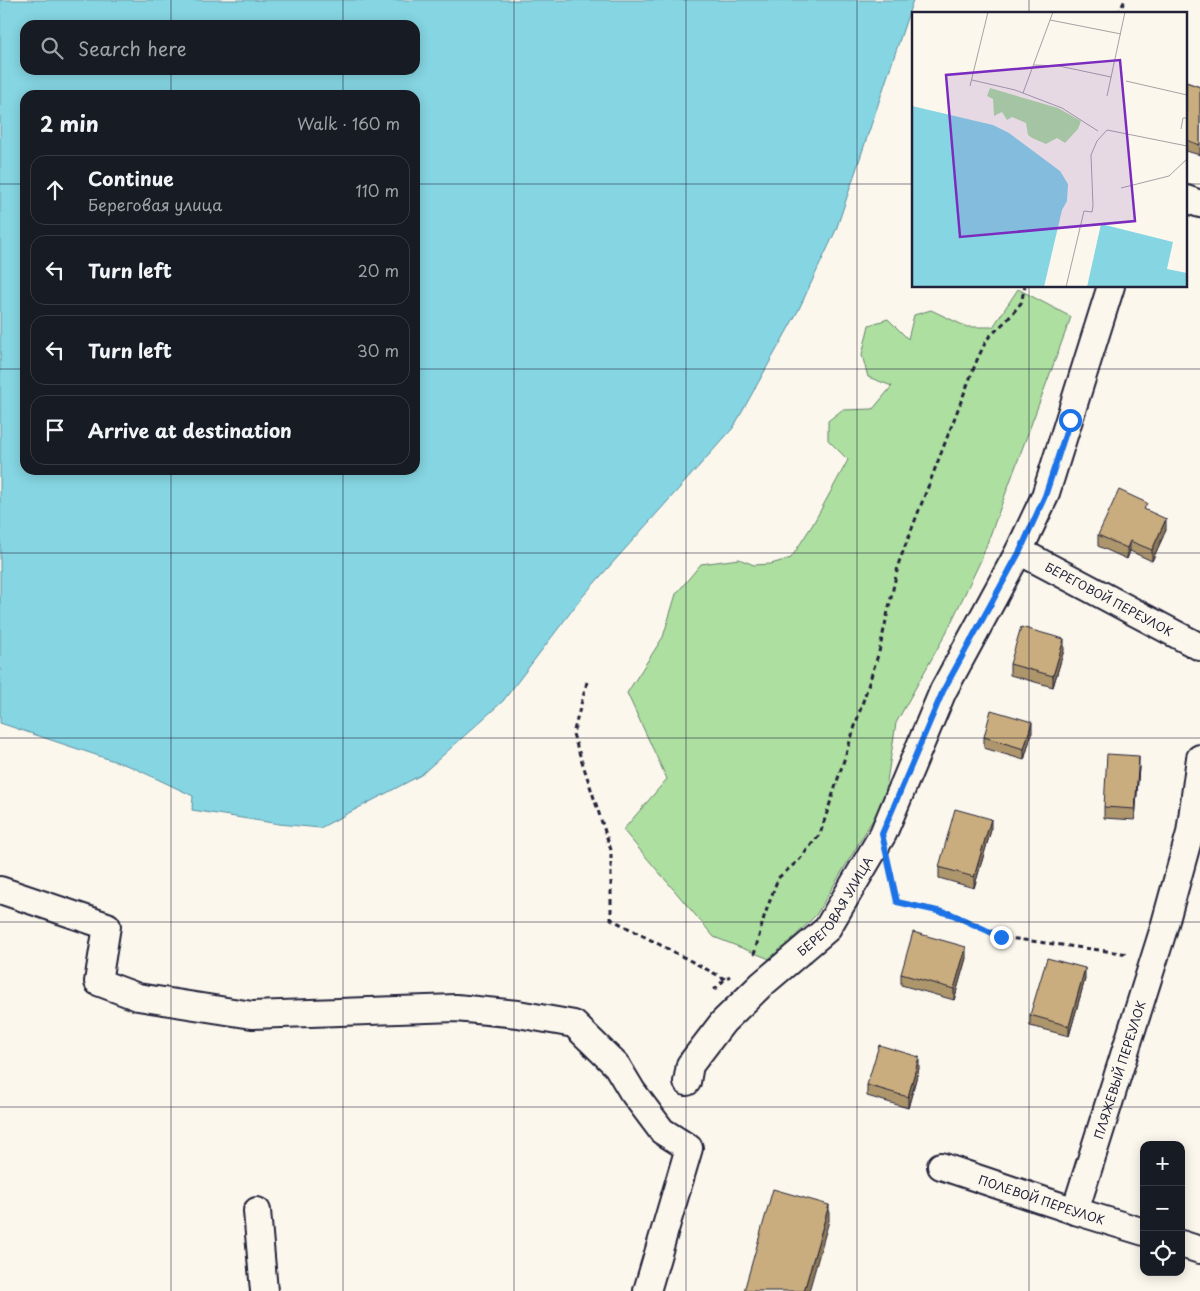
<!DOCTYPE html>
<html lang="en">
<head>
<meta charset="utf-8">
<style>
	:root { --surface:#171b24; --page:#20242c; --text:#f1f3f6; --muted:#9ea1a6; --line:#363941 }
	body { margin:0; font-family:"Playpen Sans",sans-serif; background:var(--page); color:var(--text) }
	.controls { position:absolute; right:15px; bottom:15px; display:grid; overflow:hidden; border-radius:10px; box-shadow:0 2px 12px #0003 }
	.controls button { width:45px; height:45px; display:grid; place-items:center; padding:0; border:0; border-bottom:1px solid var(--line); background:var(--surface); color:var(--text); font:25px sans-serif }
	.stop { position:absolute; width:15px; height:15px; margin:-11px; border:4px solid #1a73e8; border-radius:50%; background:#fff }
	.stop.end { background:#1a73e8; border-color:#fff; box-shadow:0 1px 5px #0008 }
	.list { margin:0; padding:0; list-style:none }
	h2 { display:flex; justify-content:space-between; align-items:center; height:65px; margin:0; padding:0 20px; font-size:21px }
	h2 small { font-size:16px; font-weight:400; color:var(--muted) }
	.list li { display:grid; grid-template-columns:32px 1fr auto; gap:15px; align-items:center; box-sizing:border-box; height:70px; margin:0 10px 10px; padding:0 10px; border:1px solid var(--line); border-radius:15px }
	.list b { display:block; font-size:19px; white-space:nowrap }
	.list p { margin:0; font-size:16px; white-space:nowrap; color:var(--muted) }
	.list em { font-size:16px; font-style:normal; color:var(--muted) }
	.icon { flex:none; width:28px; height:28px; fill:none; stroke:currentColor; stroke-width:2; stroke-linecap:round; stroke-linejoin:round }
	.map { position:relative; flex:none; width:1200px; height:1291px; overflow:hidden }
	.search { position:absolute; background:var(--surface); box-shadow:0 2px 12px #0003; left:20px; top:20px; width:400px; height:55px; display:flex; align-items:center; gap:12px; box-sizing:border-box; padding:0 18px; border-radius:15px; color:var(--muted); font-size:19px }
	.panel { position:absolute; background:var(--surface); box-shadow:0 2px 12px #0003; left:20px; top:90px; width:400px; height:385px; border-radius:15px }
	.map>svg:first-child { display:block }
	.green { fill:#addfa0; stroke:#68806e }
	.water { fill:#85d5e2; stroke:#5d8d9f; fill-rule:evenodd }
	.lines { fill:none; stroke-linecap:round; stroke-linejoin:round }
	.minor-casing { stroke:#22223b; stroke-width:30 }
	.path { stroke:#22223b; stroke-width:3; stroke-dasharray:5 4; stroke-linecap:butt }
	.minor { stroke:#fbf7ec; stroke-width:26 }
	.wall { fill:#ad956c; stroke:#22223b }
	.shaded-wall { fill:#8d7958; stroke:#22223b }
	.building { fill:#c9ad7e; stroke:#22223b }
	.route { stroke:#1a73e8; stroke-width:6 }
	.grid { fill:none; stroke:#22223b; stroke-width:1; stroke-opacity:0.55 }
	.labels { text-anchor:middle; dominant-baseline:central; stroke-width:5; stroke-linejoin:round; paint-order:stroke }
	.street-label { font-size:12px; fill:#22223b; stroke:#fbf7ec }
	.inset-road { fill:none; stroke:#a4a2a5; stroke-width:1 }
	.view { fill:#7b2cbf; fill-opacity:0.15; stroke:#7b2cbf; stroke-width:2.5 }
	.inset-edge { fill:none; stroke:#22223b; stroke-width:2.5 }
</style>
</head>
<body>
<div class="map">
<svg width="1200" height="1291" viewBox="0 0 1200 1291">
	<rect width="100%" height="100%" fill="#fbf7ec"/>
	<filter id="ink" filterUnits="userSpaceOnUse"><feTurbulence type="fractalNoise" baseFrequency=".02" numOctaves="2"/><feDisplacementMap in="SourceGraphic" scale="10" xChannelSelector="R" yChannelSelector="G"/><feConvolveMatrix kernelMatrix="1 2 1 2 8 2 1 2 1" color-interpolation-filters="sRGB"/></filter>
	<g filter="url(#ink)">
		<!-- green -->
		<polygon class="green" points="1018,289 1071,317 981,560 946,633 896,723 884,801 816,915 772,960 714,937 623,830 667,779 627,693 663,637 676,594 701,564 739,559 754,565 771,564 791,558 813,524 848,460 828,440 828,421 842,410 873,409 892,386 868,377 862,355 869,325 888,319 908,339 914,315 931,310 967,327 993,327"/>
		<!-- water -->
		<path class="water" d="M 0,0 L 913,0 L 836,230 L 798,311 L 733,428 L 583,596 L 503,701 L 421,775 L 320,828 L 279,824 L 192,810 L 193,796 L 132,767 L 0,723 ZM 25,25 L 415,25 L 415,70 L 25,70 ZM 25,95 L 415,95 L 415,470 L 25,470 Z"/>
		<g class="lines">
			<!-- minor casing -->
			<g class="minor-casing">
				<g id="minor">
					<polyline points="1186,199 1200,204"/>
					<path id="s1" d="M 1019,551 L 1200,647"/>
					<polyline points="0,890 107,926 98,982 138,997 252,1015 456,1008 518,1014 574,1024 617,1066 632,1091 662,1131 689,1148 647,1291"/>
					<path id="s2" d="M 687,1082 L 690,1065 L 723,1022 L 761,985 L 827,929 L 883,834 L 943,691 L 1019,551 L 1045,496 L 1111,286"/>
					<path id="s3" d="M 941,1166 L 1075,1211 L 1144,1232"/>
					<polyline points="257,1211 264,1291"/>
					<path id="s4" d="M 1075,1211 L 1163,931 L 1190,833 L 1200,758"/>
					<polyline points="1181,1244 1200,1250"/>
				</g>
			</g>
			<!-- path -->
			<g class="path">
				<polyline points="1118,14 1125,0"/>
				<polyline points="587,682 573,734 611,850 611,919 725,979"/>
				<polyline points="891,873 897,902 951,913 1001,937 1129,954"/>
				<polyline points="754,955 764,917 778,878 798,861 820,834 879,652 899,562 977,360 987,339 1008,319 1021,303 1025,286"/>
				<polyline points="714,990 725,979 730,976"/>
			</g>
			<!-- minor -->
			<use href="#minor" class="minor"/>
		</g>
		<!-- wall -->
		<g class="wall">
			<polygon points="1186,82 1200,87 1200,155 1186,151"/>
			<polygon points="1147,511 1166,530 1152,561 1130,551 1127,559 1098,546 1098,535"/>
			<polygon points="1064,650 1053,687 1010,675 1010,664"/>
			<polygon points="1032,732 1024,760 984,748 984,737"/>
			<polygon points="1139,767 1135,820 1104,818 1104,807"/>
			<polygon points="991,830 974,888 939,878 939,867"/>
			<polygon points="966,958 954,1000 901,985 901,974"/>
			<polygon points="1085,979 1069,1036 1030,1026 1030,1015"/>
			<polygon points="919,1068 908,1108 867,1096 867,1085"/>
		</g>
		<!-- shaded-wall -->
		<g class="shaded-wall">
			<polygon points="1166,519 1166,530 1152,561 1152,550"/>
			<polygon points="1130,541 1130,551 1127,559 1127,548"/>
			<polygon points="1064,639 1064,650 1053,687 1053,676"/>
			<polygon points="1032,722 1032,732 1024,760 1024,749"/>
			<polygon points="1139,756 1139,767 1135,820 1135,809"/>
			<polygon points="991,819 991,830 974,888 974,877"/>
			<polygon points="966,947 966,958 954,1000 954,989"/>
			<polygon points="1085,968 1085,979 1069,1036 1069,1026"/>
			<polygon points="919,1057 919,1068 908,1108 908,1097"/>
			<polygon points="829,1205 829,1221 809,1291 804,1291"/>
		</g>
		<!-- building -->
		<g class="building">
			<polygon points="1186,82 1200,87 1200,145 1186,140"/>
			<polygon points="1119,490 1147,503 1144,509 1166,519 1152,550 1130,541 1127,548 1098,535"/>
			<polygon points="1021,627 1064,639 1053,676 1010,664"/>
			<polygon points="991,710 1032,722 1024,749 984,737"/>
			<polygon points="1107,754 1139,756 1135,809 1104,807"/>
			<polygon points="955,809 991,819 974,877 939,867"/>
			<polygon points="913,932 966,947 954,989 901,974"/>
			<polygon points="1047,958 1085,968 1069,1026 1030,1015"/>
			<polygon points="879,1045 919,1057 908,1097 867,1085"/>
			<polygon points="773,1189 829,1205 804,1291 744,1291"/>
		</g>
	</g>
	<g class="lines" filter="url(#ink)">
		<!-- route -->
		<polyline class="route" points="1001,937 951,914 897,902 882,834 943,691 1020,551 1045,496 1070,420"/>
	</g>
	<!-- grid -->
	<path class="grid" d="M 171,0 L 171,25M 343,0 L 343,25M 514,0 L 514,1291M 686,0 L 686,1291M 857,0 L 857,1291M 1029,0 L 1029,14M 171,70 L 171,95M 343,70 L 343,95M 0,184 L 25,184M 415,184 L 914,184M 1186,184 L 1200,184M 1029,286 L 1029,1291M 0,369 L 25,369M 415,369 L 1200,369M 171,470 L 171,1291M 343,470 L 343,1291M 0,553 L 1200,553M 0,738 L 1200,738M 0,922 L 1200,922M 0,1107 L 1200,1107"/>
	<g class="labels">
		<!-- street labels -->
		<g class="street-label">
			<text stroke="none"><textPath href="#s1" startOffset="102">БЕРЕГОВОЙ ПЕРЕУЛОК</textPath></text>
			<text stroke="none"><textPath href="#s2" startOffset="234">БЕРЕГОВАЯ УЛИЦА</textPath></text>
			<text stroke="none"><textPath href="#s4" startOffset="148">ПЛЯЖЕВЫЙ ПЕРЕУЛОК</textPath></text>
			<text stroke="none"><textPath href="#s3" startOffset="106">ПОЛЕВОЙ ПЕРЕУЛОК</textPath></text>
		</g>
	</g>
	<!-- overview -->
	<g transform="translate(912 12)">
		<rect width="275" height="275" fill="#fbf7ec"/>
		<path d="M 78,76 L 146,96 L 169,109 L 166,117 L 153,131 L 145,126 L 134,132 L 120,126 L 116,123 L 114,111 L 100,105 L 95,108 L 90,100 L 82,104 L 81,87 L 75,84 Z" fill="#addfa0"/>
		<path d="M 0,94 L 81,113 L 97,121 L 148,159 L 156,172 L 155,189 L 150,198 L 132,275 L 0,275 ZM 189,212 L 261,230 L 255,257 L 275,261 L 275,275 L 175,275 Z" fill="#85d5e2"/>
		<path class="inset-road" d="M 138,8 L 209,22M 122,53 L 147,54 L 199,65M 60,68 L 103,78 L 150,96 L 186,119M 214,69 L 275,83M 58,74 L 76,0M 111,81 L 141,0M 195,84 L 213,0M 269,117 L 271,106 L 275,106M 209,176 L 257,164 L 275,147M 154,275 L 172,199 L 180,200 L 181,194 L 179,143 L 185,129 L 195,118 L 275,134"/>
		<path class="view" d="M 208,48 L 223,209 L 48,225 L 34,63 Z"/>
		<rect width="275" height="275" class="inset-edge"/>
	</g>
</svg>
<div class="controls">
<button>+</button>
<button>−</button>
<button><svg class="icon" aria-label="locate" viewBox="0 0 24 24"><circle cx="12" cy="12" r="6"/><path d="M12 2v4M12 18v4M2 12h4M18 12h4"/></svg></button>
</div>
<div class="stop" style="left:1070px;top:420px"></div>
<div class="stop end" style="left:1001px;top:937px"></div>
<div class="search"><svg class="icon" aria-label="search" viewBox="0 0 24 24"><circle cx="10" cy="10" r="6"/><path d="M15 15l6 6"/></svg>Search here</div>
<section class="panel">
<h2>2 min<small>Walk · 160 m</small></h2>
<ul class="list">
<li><svg class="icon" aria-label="ahead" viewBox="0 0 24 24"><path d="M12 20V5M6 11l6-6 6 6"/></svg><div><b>Continue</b><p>Береговая улица</p></div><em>110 m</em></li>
<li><svg class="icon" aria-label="left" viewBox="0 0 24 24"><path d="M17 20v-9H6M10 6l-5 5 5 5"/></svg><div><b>Turn left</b></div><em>20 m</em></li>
<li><svg class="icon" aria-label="left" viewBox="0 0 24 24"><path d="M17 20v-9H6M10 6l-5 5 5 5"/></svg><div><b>Turn left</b></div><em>30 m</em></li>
<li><svg class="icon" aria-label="arrive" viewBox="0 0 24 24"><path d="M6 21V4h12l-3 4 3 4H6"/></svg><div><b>Arrive at destination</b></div></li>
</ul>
</section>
</div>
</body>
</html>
